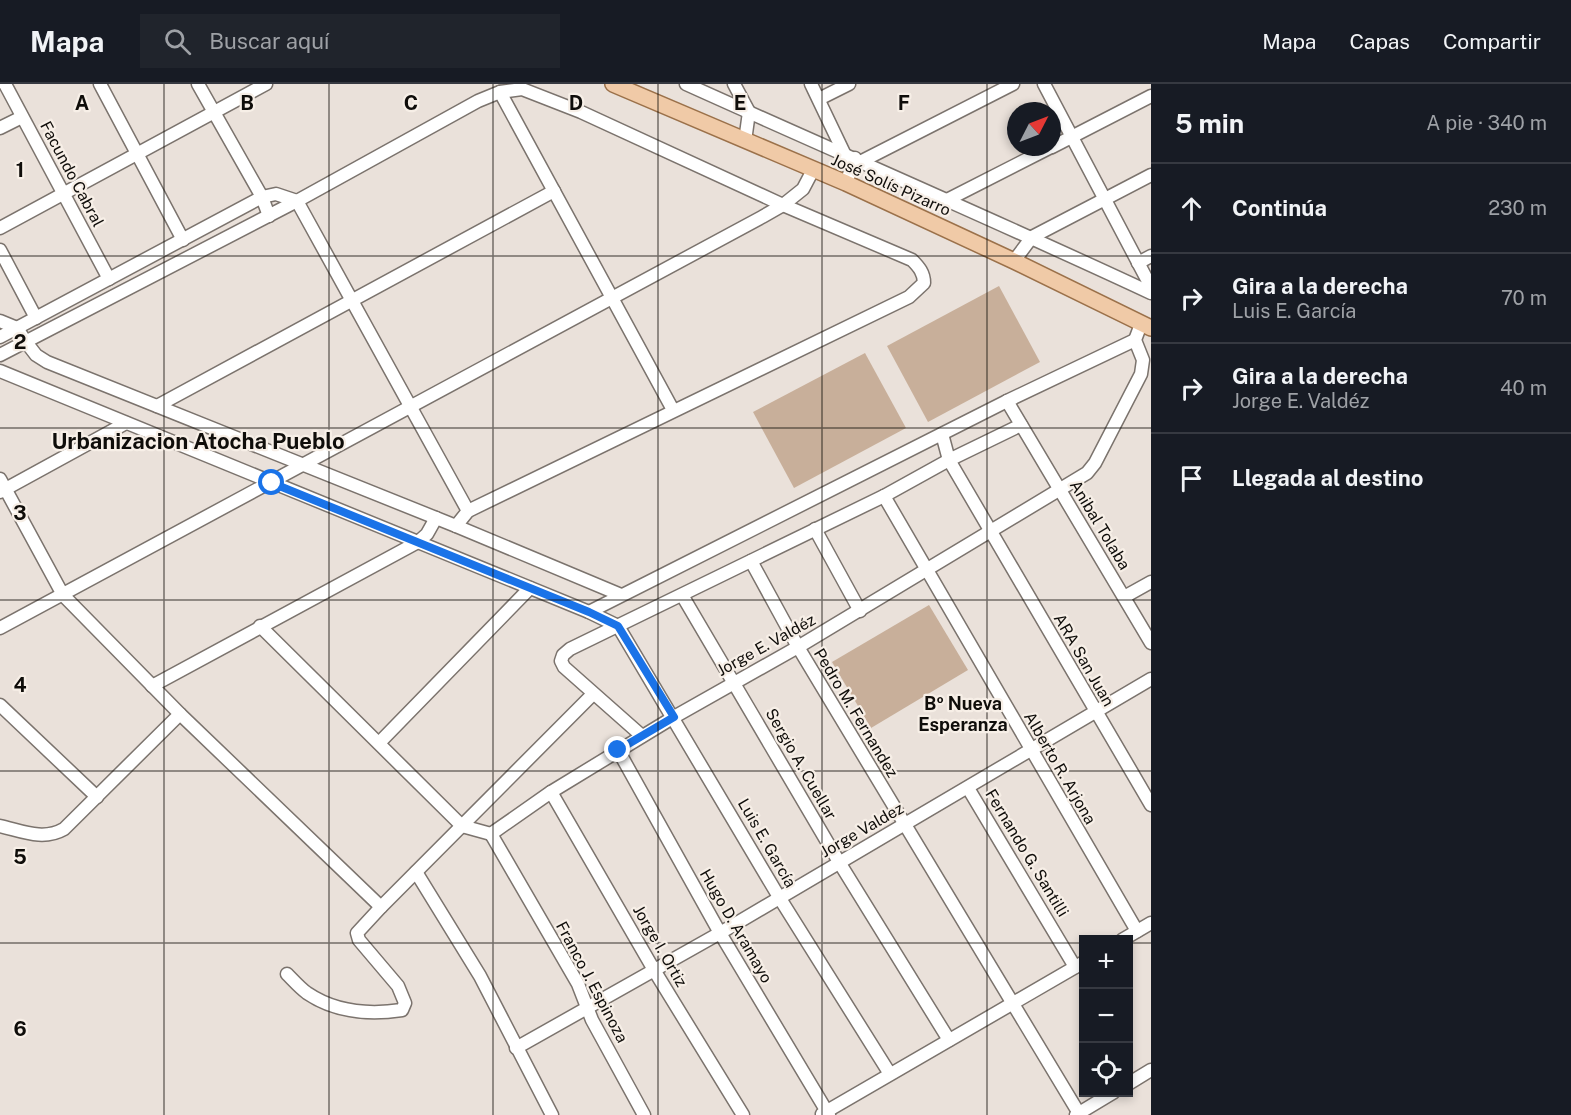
<!DOCTYPE html>
<html lang="es">
<head>
<meta charset="utf-8">
<style>
	:root { --surface:#171b24; --page:#20242c; --text:#f1f3f6; --muted:#9ea1a6; --line:#363941 }
	body { margin:0; font-family:"Public Sans",sans-serif; background:var(--page); color:var(--text) }
	.controls { position:absolute; right:18px; bottom:18px; display:grid; overflow:hidden; border-radius:0px; box-shadow:0 3px 9px #0003 }
	.controls button { width:54px; height:54px; display:grid; place-items:center; padding:0; border:0; border-bottom:2px solid var(--line); background:var(--surface); color:var(--text); font:30px sans-serif }
	.compass { position:absolute; left:1007px; top:18px; width:54px; height:54px; border-radius:50%; background:var(--surface); box-shadow:0 3px 9px #0003; rotate:48deg }
	.stop { position:absolute; width:18px; height:18px; margin:-14px; border:4px solid #1a73e8; border-radius:50%; background:#fff }
	.stop.end { background:#1a73e8; border-color:#fff; box-shadow:0 2px 6px #0008 }
	.list { margin:0; padding:0; list-style:none }
	h2 { display:flex; justify-content:space-between; align-items:center; height:78px; margin:0; padding:0 24px; font-size:26px }
	h2 small { font-size:20px; font-weight:400; color:var(--muted) }
	.list li { display:grid; grid-template-columns:39px 1fr auto; gap:18px; align-items:center; box-sizing:border-box; height:90px; padding:0 24px; border-top:2px solid var(--line) }
	.list b { display:block; font-size:22px; white-space:nowrap }
	.list p { margin:0; font-size:20px; white-space:nowrap; color:var(--muted) }
	.list em { font-size:20px; font-style:normal; color:var(--muted) }
	.icon { flex:none; width:33px; height:33px; fill:none; stroke:currentColor; stroke-width:2; stroke-linecap:round; stroke-linejoin:round }
	.map { position:relative; flex:none; width:1151px; height:1031px; overflow:hidden }
	header { display:flex; align-items:center; gap:36px; box-sizing:border-box; height:84px; padding:0 30px; background:var(--surface); border-bottom:2px solid var(--line) }
	header strong { font-size:28px }
	nav { display:flex; gap:33px; margin-inline-start:auto; font-size:21px }
	.search { width:420px; height:54px; background:var(--page); display:flex; align-items:center; gap:15px; box-sizing:border-box; padding:0 21px; border-radius:0px; color:var(--muted); font-size:22px }
	main { display:flex }
	aside { flex:1; background:var(--surface) }
	.map>svg:first-child { display:block }
	.green { fill:#c8af9a }
	.lines { fill:none; stroke-linecap:round; stroke-linejoin:round }
	.minor-casing { stroke:#7b736d; stroke-width:15 }
	.major-casing { stroke:#9b714a; stroke-width:18 }
	.minor { stroke:#fff; stroke-width:12 }
	.major { stroke:#f0caa7; stroke-width:15 }
	.route { stroke:#1a73e8; stroke-width:8 }
	.grid { fill:none; stroke:#0f0d0a; stroke-width:1.5; stroke-opacity:0.55 }
	.labels { text-anchor:middle; dominant-baseline:central; stroke-width:4.5; stroke-linejoin:round; paint-order:stroke }
	.street-label { font-size:16px; fill:#0f0d0a; stroke:#f7efe7 }
	.neighbourhood-label { font-size:18px; font-weight:bold; fill:#0f0d0a; stroke:#f7efe7 }
	.district-label { font-size:22px; font-weight:bold; fill:#0f0d0a; stroke:#f7efe7 }
	.grid-label { font-size:20px; text-anchor:middle; font-weight:bold; fill:#0f0d0a; stroke:#f7efe7; stroke-width:4.5; stroke-linejoin:round; paint-order:stroke }
</style>
</head>
<body>
<header>
<strong>Mapa</strong>
<div class="search"><svg class="icon" aria-label="search" viewBox="0 0 24 24"><circle cx="10" cy="10" r="6"/><path d="M15 15l6 6"/></svg>Buscar aquí</div>
<nav><a>Mapa</a><a>Capas</a><a>Compartir</a></nav>
</header>
<main>
<div class="map">
<svg width="1151" height="1031" viewBox="0 0 1151 1031">
	<rect width="100%" height="100%" fill="#eae1da"/>
	<!-- green -->
	<g class="green">
		<polygon points="999,202 1040,278 928,338 887,262"/>
		<polygon points="865,269 906,344 794,404 753,328"/>
		<polygon points="929,521 968,586 871,644 832,578"/>
	</g>
	<g class="lines">
		<!-- minor casing -->
		<g class="minor-casing">
			<g id="minor">
				<polyline points="5,0 109,195"/>
				<polyline points="100,0 183,156"/>
				<polyline points="198,0 262,113 269,132"/>
				<path d="M 686,0 C 841,70 997,137 1151,209"/>
				<polyline points="734,0 749,28 745,57"/>
				<polyline points="811,0 844,69"/>
				<polyline points="1044,0 1151,203"/>
				<polyline points="500,8 673,326"/>
				<polyline points="819,15 849,0"/>
				<polyline points="0,44 22,33"/>
				<polyline points="1052,63 1151,12"/>
				<polyline points="862,77 1013,0"/>
				<polyline points="846,99 855,74"/>
				<polyline points="945,117 1051,63"/>
				<polyline points="0,144 266,0"/>
				<polyline points="0,166 36,234"/>
				<polyline points="1014,177 1032,153 1151,91"/>
				<polyline points="1138,179 1151,172"/>
				<polyline points="0,237 17,244 26,258 36,271 47,278 456,442 621,511"/>
				<polyline points="0,253 262,113 276,110 297,117 468,427"/>
				<path d="M 0,271 L 297,117 L 478,17 L 500,8 L 522,5 L 581,28 L 783,121 L 912,176 C 919,183 924,189 924,199 L 909,213 L 468,427 L 456,442"/>
				<polyline points="0,287 589,528 618,542 779,813 890,990"/>
				<polyline points="1007,317 1151,559"/>
				<polyline points="157,322 554,107"/>
				<polyline points="942,350 949,376 1151,721"/>
				<polyline points="0,395 63,511 180,630 381,823 593,610"/>
				<polyline points="0,408 126,339"/>
				<polyline points="884,412 1137,847"/>
				<polyline points="815,445 860,527"/>
				<polyline points="751,477 798,563 1080,1031"/>
				<polyline points="682,511 839,778 949,956"/>
				<polyline points="1124,513 1151,498"/>
				<polyline points="589,528 1007,317 1135,256"/>
				<polyline points="260,542 462,742 491,750"/>
				<polyline points="0,544 762,133 783,121 803,105 813,86"/>
				<polyline points="152,602 418,458 427,450 436,434"/>
				<polyline points="0,621 97,713"/>
				<polyline points="642,652 564,583 561,577 563,571 570,565 884,412 949,376 1021,341"/>
				<polyline points="379,659 530,504"/>
				<polyline points="618,666 720,849 829,1031"/>
				<polyline points="968,704 1075,883"/>
				<polyline points="551,708 654,886 743,1031"/>
				<path d="M 0,742 C 22,747 43,757 64,745 L 180,630"/>
				<polyline points="491,750 551,708 674,633 798,563 1087,389 1095,379 1141,290 1143,276 1135,256 1141,240"/>
				<polyline points="491,750 578,900 592,936 644,1031"/>
				<polyline points="416,788 480,892 552,1031"/>
				<polyline points="1122,856 1151,839"/>
				<path d="M 287,890 C 293,896 300,904 307,909 C 335,928 369,931 402,926 L 405,919 L 398,902 L 359,856 L 357,849 L 381,823"/>
				<polyline points="516,964 720,849 1151,595"/>
				<polyline points="1128,1000 1151,986"/>
				<polyline points="822,1030 1084,878"/>
				<polyline points="1076,1031 1114,1008"/>
			</g>
		</g>
		<!-- major casing -->
		<g class="major-casing">
			<polyline id="major" points="613,0 846,99 1014,177 1151,244"/>
		</g>
		<!-- minor -->
		<use href="#minor" class="minor"/>
		<!-- major -->
		<use href="#major" class="major"/>
	</g>
	<g class="lines">
		<!-- route -->
		<polyline class="route" points="272,399 589,528 618,542 674,633 618,666"/>
	</g>
	<!-- grid -->
	<path class="grid" d="M 164,0 L 164,1031M 329,0 L 329,1031M 493,0 L 493,1031M 658,0 L 658,1031M 822,0 L 822,1031M 987,0 L 987,1031M 0,172 L 1151,172M 0,344 L 1151,344M 0,516 L 1151,516M 0,687 L 1151,687M 0,859 L 1084,859M 1128,859 L 1151,859"/>
	<g class="labels">
		<!-- street labels -->
		<g class="street-label">
			<text transform="translate(72 90) rotate(62)">Facundo Cabral</text>
			<text transform="translate(891 101) rotate(24)">José Solís Pizarro</text>
			<text transform="translate(1100 441) rotate(59)">Anibal Tolaba</text>
			<text transform="translate(766 561) rotate(-29)">Jorge E. Valdéz</text>
			<text transform="translate(1084 576) rotate(60)">ARA San Juan</text>
			<text transform="translate(856 629) rotate(59)">Pedro M. Fernandez</text>
			<text transform="translate(801 680) rotate(60)">Sergio A. Cuellar</text>
			<text transform="translate(1060 684) rotate(60)">Alberto R. Arjona</text>
			<text transform="translate(862 746) rotate(-30)">Jorge Valdez</text>
			<text transform="translate(767 759) rotate(60)">Luis E. García</text>
			<text transform="translate(1027 769) rotate(59)">Fernando G. Santilli</text>
			<text transform="translate(736 842) rotate(60)">Hugo D. Aramayo</text>
			<text transform="translate(660 862) rotate(60)">Jorge I. Ortiz</text>
			<text transform="translate(592 898) rotate(62)">Franco J. Espinoza</text>
		</g>
		<!-- neighbourhood labels -->
		<g class="neighbourhood-label">
			<text x="963" y="619">Bº Nueva<tspan x="963" dy="21">Esperanza</tspan></text>
		</g>
		<!-- district labels -->
		<g class="district-label">
			<text x="198" y="357">Urbanizacion Atocha Pueblo</text>
		</g>
	</g>
	<g class="grid-label">
		<text x="82" y="26">A</text>
		<text x="247" y="26">B</text>
		<text x="411" y="26">C</text>
		<text x="576" y="26">D</text>
		<text x="740" y="26">E</text>
		<text x="904" y="26">F</text>
		<text x="20" y="93">1</text>
		<text x="20" y="265">2</text>
		<text x="20" y="436">3</text>
		<text x="20" y="608">4</text>
		<text x="20" y="780">5</text>
		<text x="20" y="952">6</text>
	</g>
</svg>
<div class="controls">
<button>+</button>
<button>−</button>
<button><svg class="icon" aria-label="locate" viewBox="0 0 24 24"><circle cx="12" cy="12" r="6"/><path d="M12 2v4M12 18v4M2 12h4M18 12h4"/></svg></button>
</div>
<svg class="compass" viewBox="-18 -18 36 36"><path d="M0-13l5 13h-10z" fill="#e53935"/><path d="M0 13l5-13h-10z" fill="#9ea1a6"/></svg>
<div class="stop" style="left:272px;top:399px"></div>
<div class="stop end" style="left:618px;top:666px"></div>
</div>
<aside>
<h2>5 min<small>A pie · 340 m</small></h2>
<ul class="list">
<li><svg class="icon" aria-label="ahead" viewBox="0 0 24 24"><path d="M12 20V5M6 11l6-6 6 6"/></svg><div><b>Continúa</b></div><em>230 m</em></li>
<li><svg class="icon" aria-label="right" viewBox="0 0 24 24"><path d="M7 20v-9h11M14 6l5 5-5 5"/></svg><div><b>Gira a la derecha</b><p>Luis E. García</p></div><em>70 m</em></li>
<li><svg class="icon" aria-label="right" viewBox="0 0 24 24"><path d="M7 20v-9h11M14 6l5 5-5 5"/></svg><div><b>Gira a la derecha</b><p>Jorge E. Valdéz</p></div><em>40 m</em></li>
<li><svg class="icon" aria-label="arrive" viewBox="0 0 24 24"><path d="M6 21V4h12l-3 4 3 4H6"/></svg><div><b>Llegada al destino</b></div></li>
</ul>
</aside>
</main>
</body>
</html>
